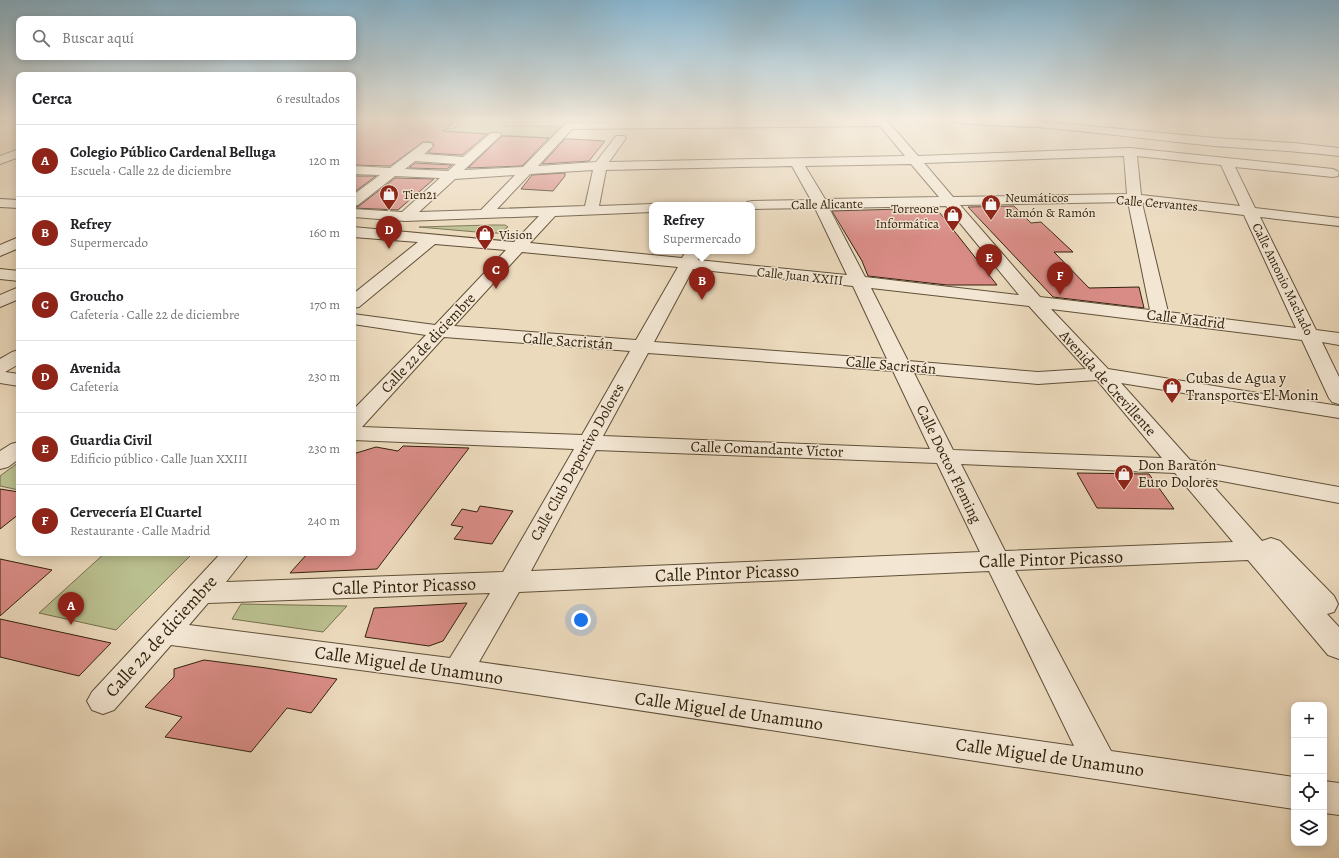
<!DOCTYPE html>
<html lang="es">
<head>
<meta charset="utf-8">
<style>
	:root { --surface:#fff; --page:#f6f6f6; --text:#202124; --muted:#757577; --line:#e0e0e0; --accent:#8f2418 }
	body { margin:0; font-family:Alegreya,serif; background:var(--page); color:var(--text) }
	.controls { position:absolute; right:12px; bottom:12px; display:grid; overflow:hidden; border-radius:8px; box-shadow:0 2px 10px #0003 }
	.controls button { width:36px; height:36px; display:grid; place-items:center; padding:0; border:0; border-bottom:1px solid var(--line); background:var(--surface); color:var(--text); font:20px sans-serif }
	.you { position:absolute; left:581px; top:620px; width:14px; height:14px; margin:-10px; border:3px solid #fff; border-radius:50%; background:#1a73e8; box-shadow:0 0 0 6px #1a73e833 }
	.badge { display:grid; place-items:center; width:26px; height:26px; border-radius:50%; background:var(--accent); color:#fff; font-size:13px; font-weight:700 }
	.pin { position:absolute; translate:-50% -33px; filter:drop-shadow(0 1px 2px #0008) }
	.pin::after { content:''; position:absolute; top:21px; width:14px; height:12px; background:inherit; clip-path:polygon(0 0,100% 0,50% 100%) }
	.popup { position:absolute; left:649px; top:202px; width:106px; height:52px; box-sizing:border-box; display:grid; place-content:center; border-radius:8px; background:var(--surface); filter:drop-shadow(0 1px 3px #0005); font-size:13px; white-space:nowrap; color:var(--muted) }
	.popup b { font-size:15px; color:var(--text) }
	.popup::after { content:''; position:absolute; left:50%; top:100%; margin-left:-8px; border:8px solid transparent; border-top-color:var(--surface) }
	.list { margin:0; padding:0; list-style:none }
	h2 { display:flex; justify-content:space-between; align-items:center; height:52px; margin:0; padding:0 16px; font-size:17px }
	h2 small { font-size:13px; font-weight:400; color:var(--muted) }
	.list li { display:grid; grid-template-columns:26px 1fr auto; gap:12px; align-items:center; box-sizing:border-box; height:72px; padding:0 16px; border-top:1px solid var(--line) }
	.list b { display:block; font-size:15px; white-space:nowrap }
	.list p { margin:0; font-size:13px; white-space:nowrap; color:var(--muted) }
	.list em { font-size:13px; font-style:normal; color:var(--muted) }
	.icon { flex:none; width:22px; height:22px; fill:none; stroke:currentColor; stroke-width:2; stroke-linecap:round; stroke-linejoin:round }
	.map { position:relative; flex:none; width:1339px; height:858px; overflow:hidden }
	.search { position:absolute; background:var(--surface); box-shadow:0 2px 10px #0003; left:16px; top:16px; width:340px; height:44px; display:flex; align-items:center; gap:10px; box-sizing:border-box; padding:0 14px; border-radius:8px; color:var(--muted); font-size:15px }
	.panel { position:absolute; background:var(--surface); box-shadow:0 2px 10px #0003; left:16px; top:72px; width:340px; height:484px; border-radius:8px }
	.map>svg:first-child { display:block }
	.green { fill:#babf8f; stroke:#76704e }
	.building { fill:#d98c86; stroke:#32220c }
	.lines { fill:none; stroke-linecap:round; stroke-linejoin:round }
	.minor-casing { stroke:#605038; stroke-width:2 }
	.minor { fill:#f3e7d4; fill-rule:evenodd }
	.labels { text-anchor:middle; dominant-baseline:central; stroke-width:3; stroke-linejoin:round; paint-order:stroke }
	.far-poi-label { font-size:13px; fill:#32220c; stroke:#f3e7d4; text-anchor:start }
	.far-street-label { font-size:13px; fill:#32220c; stroke:#f3e7d4 }
	.street-label { font-size:15px; fill:#32220c; stroke:#f3e7d4 }
	.poi-label { font-size:15px; fill:#32220c; stroke:#f3e7d4; text-anchor:start }
	.near-street-label { font-size:18px; fill:#32220c; stroke:#f3e7d4 }
</style>
</head>
<body>
<div class="map">
<svg width="1339" height="858" viewBox="0 0 1339 858">
	<rect width="100%" height="100%" fill="#ecdabd"/>
	<filter id="stains"><feTurbulence type="fractalNoise" baseFrequency=".005" numOctaves="4"/><feColorMatrix values="0 0 0 0 .2 0 0 0 0 .09 0 0 0 0 .02 0 0 0 .5 -.17"/></filter>
	<radialGradient id="worn" r=".72"><stop offset=".6" stop-color="#630" stop-opacity="0"/><stop offset="1" stop-color="#630" stop-opacity=".3"/></radialGradient>
	<!-- green -->
	<g class="green">
		<polygon points="466,118 508,118 504,126 561,126 550,138 452,132 433,147 353,141 353,124 453,129"/>
		<polygon points="490,225 505,225 508,227 500,233 488,233 419,227"/>
		<polygon points="19,462 19,490 0,486 0,476"/>
		<polygon points="105,553 193,553 116,630 39,613"/>
		<polygon points="241,604 347,606 323,632 232,619"/>
	</g>
	<!-- building -->
	<g class="building">
		<polygon points="364,118 460,118 443,131 487,134 462,155 428,153 434,145 431,142 423,142 390,166 353,165 353,123 361,121"/>
		<polygon points="502,136 549,138 522,166 468,168"/>
		<polygon points="565,139 570,139 605,141 589,161 542,164"/>
		<polygon points="415,163 452,165 447,169 409,168"/>
		<polygon points="565,173 565,176 553,191 521,189 532,175"/>
		<polygon points="353,176 376,176 353,193"/>
		<polygon points="395,178 434,179 398,210 353,208 359,206"/>
		<polygon points="1014,206 1031,223 1041,222 1073,252 1054,252 1089,288 1139,287 1144,308 1053,297 968,207"/>
		<polygon points="936,208 997,285 947,285 868,276 862,261 832,211"/>
		<polygon points="403,446 469,448 377,569 290,573 308,553 353,553 353,454 376,447 398,451"/>
		<polygon points="1077,473 1149,474 1174,509 1097,508"/>
		<polygon points="0,489 19,492 19,514 0,529"/>
		<polygon points="480,506 513,511 492,544 454,539 463,527 451,525 462,509 477,512"/>
		<polygon points="0,559 52,570 0,616"/>
		<polygon points="467,603 443,641 429,646 365,637 374,608"/>
		<polygon points="0,619 111,643 79,676 0,657"/>
		<polygon points="204,660 266,668 337,679 311,713 287,708 251,752 165,737 182,717 145,707 174,677 174,669"/>
	</g>
	<g class="lines">
		<!-- minor casing -->
		<g class="minor-casing">
			<g id="minor">
				<polygon points="0,118 19,118 13,121 0,121"/>
				<polygon points="353,118 363,118 361,120 353,122"/>
				<path d="M 874,118 L 885,118 L 918,156 L 1130,148 L 1333,169 L 1339,172 L 1338,176 L 1333,177 L 1235,167 L 1255,208 L 1339,218 L 1339,226 L 1260,217 L 1316,330 L 1339,333 L 1339,345 L 1322,342 L 1339,377 L 1339,404 L 1332,402 L 1329,398 L 1302,340 L 1051,309 L 1108,369 L 1339,406 L 1339,418 L 1121,383 L 1190,460 L 1339,487 L 1339,503 L 1206,478 L 1262,541 L 1271,538 L 1280,541 L 1334,596 L 1338,604 L 1334,612 L 1327,614 L 1339,627 L 1339,659 L 1328,655 L 1248,560 L 1015,570 L 1111,751 L 1294,777 L 1294,809 L 458,683 L 171,645 L 114,710 L 103,714 L 92,710 L 87,701 L 92,692 L 221,553 L 249,553 L 226,582 L 503,572 L 574,449 L 353,440 L 353,410 L 426,335 L 353,324 L 353,314 L 435,325 L 506,250 L 435,244 L 359,307 L 353,308 L 353,294 L 418,242 L 353,237 L 353,227 L 514,242 L 539,216 L 405,221 L 353,217 L 353,209 L 402,212 L 440,178 L 395,176 L 358,205 L 353,206 L 353,195 L 380,175 L 353,174 L 353,166 L 390,168 L 423,143 L 431,143 L 433,146 L 424,154 L 463,157 L 491,133 L 499,133 L 501,135 L 499,137 L 464,170 L 523,167 L 565,124 L 569,123 L 875,120 ZM 880,126 L 905,156 L 609,162 L 626,138 L 624,136 L 616,136 L 596,162 L 538,166 L 572,129 ZM 1124,156 L 1127,194 L 953,197 L 924,163 ZM 1137,156 L 1221,165 L 1240,206 L 1141,195 ZM 415,161 L 456,164 L 448,171 L 405,169 ZM 911,164 L 939,197 L 825,199 L 805,166 ZM 792,166 L 811,200 L 752,201 L 747,202 L 745,205 L 752,205 L 752,209 L 815,208 L 847,275 L 698,260 L 700,251 L 686,251 L 682,258 L 530,243 L 555,216 L 652,212 L 652,205 L 657,205 L 652,204 L 599,206 L 606,170 ZM 593,170 L 585,206 L 497,209 L 530,174 ZM 515,175 L 481,210 L 419,212 L 455,179 ZM 1128,202 L 1150,310 L 1040,297 L 960,205 ZM 1142,203 L 1244,215 L 1296,328 L 1168,312 ZM 946,206 L 1019,295 L 865,277 L 829,208 ZM 522,252 L 678,267 L 636,340 L 454,326 ZM 693,269 L 853,286 L 887,359 L 654,342 ZM 871,288 L 1029,306 L 1086,369 L 1038,372 L 908,361 ZM 444,337 L 630,351 L 582,435 L 362,427 ZM 648,353 L 893,371 L 930,449 L 603,436 ZM 914,373 L 1038,384 L 1097,380 L 1162,458 L 953,450 ZM 596,450 L 937,463 L 980,552 L 531,571 ZM 961,464 L 1175,473 L 1233,542 L 1005,551 ZM 989,571 L 1074,746 L 479,662 L 519,592 ZM 490,593 L 450,658 L 189,625 L 208,603 Z"/>
				<path d="M 946,118 L 976,118 L 1036,121 L 1215,138 L 1294,143 L 1339,148 L 1339,156 C 1298,151 1256,149 1215,146 C 1155,140 1096,132 1036,127 C 1022,126 953,126 946,118 Z"/>
				<polygon points="19,149 19,157 0,164 0,156"/>
				<polygon points="0,199 19,200 19,208 0,207"/>
				<polygon points="19,237 19,248 0,256 0,245"/>
				<polygon points="0,269 19,271 19,281 0,279"/>
				<polygon points="19,287 19,299 0,307 0,295"/>
				<polygon points="19,350 19,364 5,372 19,374 19,386 0,383 0,359 12,352"/>
				<polygon points="19,442 19,459 8,467 0,469 0,451 11,444"/>
				<polygon points="1324,781 1339,783 1339,815 1324,813"/>
			</g>
		</g>
		<!-- minor -->
		<use href="#minor" class="minor"/>
	</g>
	<!-- sky -->
	<linearGradient id="sky" x2="0" y2="1"><stop stop-color="#88b7d2"/><stop offset="0.5" stop-color="#f6eee1"/><stop offset="1" stop-color="#f6eee1" stop-opacity="0"/></linearGradient>
	<rect width="1339" height="238" fill="url(#sky)"/>
	<!-- icons -->
	<defs>
		<g id="shop-pin" transform="scale(1)"><path d="M0 17L-7.5 6A9.5 9.5 0 1 1 7.5 6Z" fill="#8f2418" stroke="#f3e7d4"/><path d="M-5-2.5h2.3a2.7 3.5 0 0 1 5.4 0H5L5.5 6h-11ZM-1.5-2.5h3a1.5 2.3 0 0 0-3 0Z" fill="#fff"/></g>
	</defs>
	<g fill-rule="evenodd">
		<use href="#shop-pin" x="389" y="194"/>
		<use href="#shop-pin" x="991" y="204"/>
		<use href="#shop-pin" x="953" y="215"/>
		<use href="#shop-pin" x="485" y="234"/>
		<use href="#shop-pin" x="1172" y="387"/>
		<use href="#shop-pin" x="1124" y="474"/>
	</g>
	<g class="labels">
		<!-- far-poi labels -->
		<g class="far-poi-label">
			<text x="403" y="194">Tien21</text>
			<text x="1005" y="197">Neumáticos<tspan x="1005" dy="15">Ramón &amp; Ramón</tspan></text>
			<text x="939" y="208" text-anchor="end">Torreone<tspan x="939" dy="15">Informática</tspan></text>
			<text x="499" y="234">Vision</text>
		</g>
		<!-- far-street labels -->
		<g class="far-street-label">
			<text transform="translate(1157 203) rotate(5)">Calle Cervantes</text>
			<text transform="translate(827 204) rotate(-1)">Calle Alicante</text>
			<text transform="translate(800 276) rotate(6)">Calle Juan XXIII</text>
			<text transform="translate(1283 279) rotate(64)">Calle Antonio Machado</text>
		</g>
		<!-- street labels -->
		<g class="street-label">
			<text transform="translate(1186 319) rotate(7)">Calle Madrid</text>
			<text transform="translate(568 341) rotate(4)">Calle Sacristán</text>
			<text transform="translate(428 343) rotate(-47)">Calle 22 de diciembre</text>
			<text transform="translate(891 365) rotate(5)">Calle Sacristán</text>
			<text transform="translate(1108 383) rotate(48)">Avenida de Crevillente</text>
			<text transform="translate(767 449) rotate(2)">Calle Comandante Víctor</text>
			<text transform="translate(577 462) rotate(-61)">Calle Club Deportivo Dolores</text>
			<text transform="translate(949 464) rotate(64)">Calle Doctor Fleming</text>
		</g>
		<!-- poi labels -->
		<g class="poi-label">
			<text x="1186" y="378">Cubas de Agua y<tspan x="1186" dy="17">Transportes El Monin</tspan></text>
			<text x="1138" y="465">Don Baratón<tspan x="1138" dy="17">Euro Dolores</tspan></text>
		</g>
		<!-- near-street labels -->
		<g class="near-street-label">
			<text transform="translate(1051 559) rotate(-2)">Calle Pintor Picasso</text>
			<text transform="translate(727 573) rotate(-2)">Calle Pintor Picasso</text>
			<text transform="translate(404 586) rotate(-2)">Calle Pintor Picasso</text>
			<text transform="translate(161 636) rotate(-48)">Calle 22 de diciembre</text>
			<text transform="translate(409 665) rotate(8)">Calle Miguel de Unamuno</text>
			<text transform="translate(729 711) rotate(8)">Calle Miguel de Unamuno</text>
			<text transform="translate(1050 757) rotate(8)">Calle Miguel de Unamuno</text>
		</g>
	</g>
	<rect width="100%" height="100%" filter="url(#stains)"/>
	<rect width="100%" height="100%" fill="url(#worn)"/>
</svg>
<div class="controls">
<button>+</button>
<button>−</button>
<button><svg class="icon" aria-label="locate" viewBox="0 0 24 24"><circle cx="12" cy="12" r="6"/><path d="M12 2v4M12 18v4M2 12h4M18 12h4"/></svg></button>
<button><svg class="icon" aria-label="layers" viewBox="0 0 24 24"><path d="M12 4l9 5-9 5-9-5zM3 14l9 5 9-5"/></svg></button>
</div>
<div class="you"></div>
<div class="pin badge" style="left:71px;top:625px">A</div>
<div class="pin badge" style="left:702px;top:300px">B</div>
<div class="popup"><b>Refrey</b>Supermercado</div>
<div class="pin badge" style="left:496px;top:289px">C</div>
<div class="pin badge" style="left:389px;top:249px">D</div>
<div class="pin badge" style="left:989px;top:277px">E</div>
<div class="pin badge" style="left:1060px;top:295px">F</div>
<div class="search"><svg class="icon" aria-label="search" viewBox="0 0 24 24"><circle cx="10" cy="10" r="6"/><path d="M15 15l6 6"/></svg>Buscar aquí</div>
<section class="panel">
<h2>Cerca<small>6 resultados</small></h2>
<ul class="list">
<li><span class="badge">A</span><div><b>Colegio Público Cardenal Belluga</b><p>Escuela · Calle 22 de diciembre</p></div><em>120 m</em></li>
<li><span class="badge">B</span><div><b>Refrey</b><p>Supermercado</p></div><em>160 m</em></li>
<li><span class="badge">C</span><div><b>Groucho</b><p>Cafetería · Calle 22 de diciembre</p></div><em>170 m</em></li>
<li><span class="badge">D</span><div><b>Avenida</b><p>Cafetería</p></div><em>230 m</em></li>
<li><span class="badge">E</span><div><b>Guardia Civil</b><p>Edificio público · Calle Juan XXIII</p></div><em>230 m</em></li>
<li><span class="badge">F</span><div><b>Cervecería El Cuartel</b><p>Restaurante · Calle Madrid</p></div><em>240 m</em></li>
</ul>
</section>
</div>
</body>
</html>
